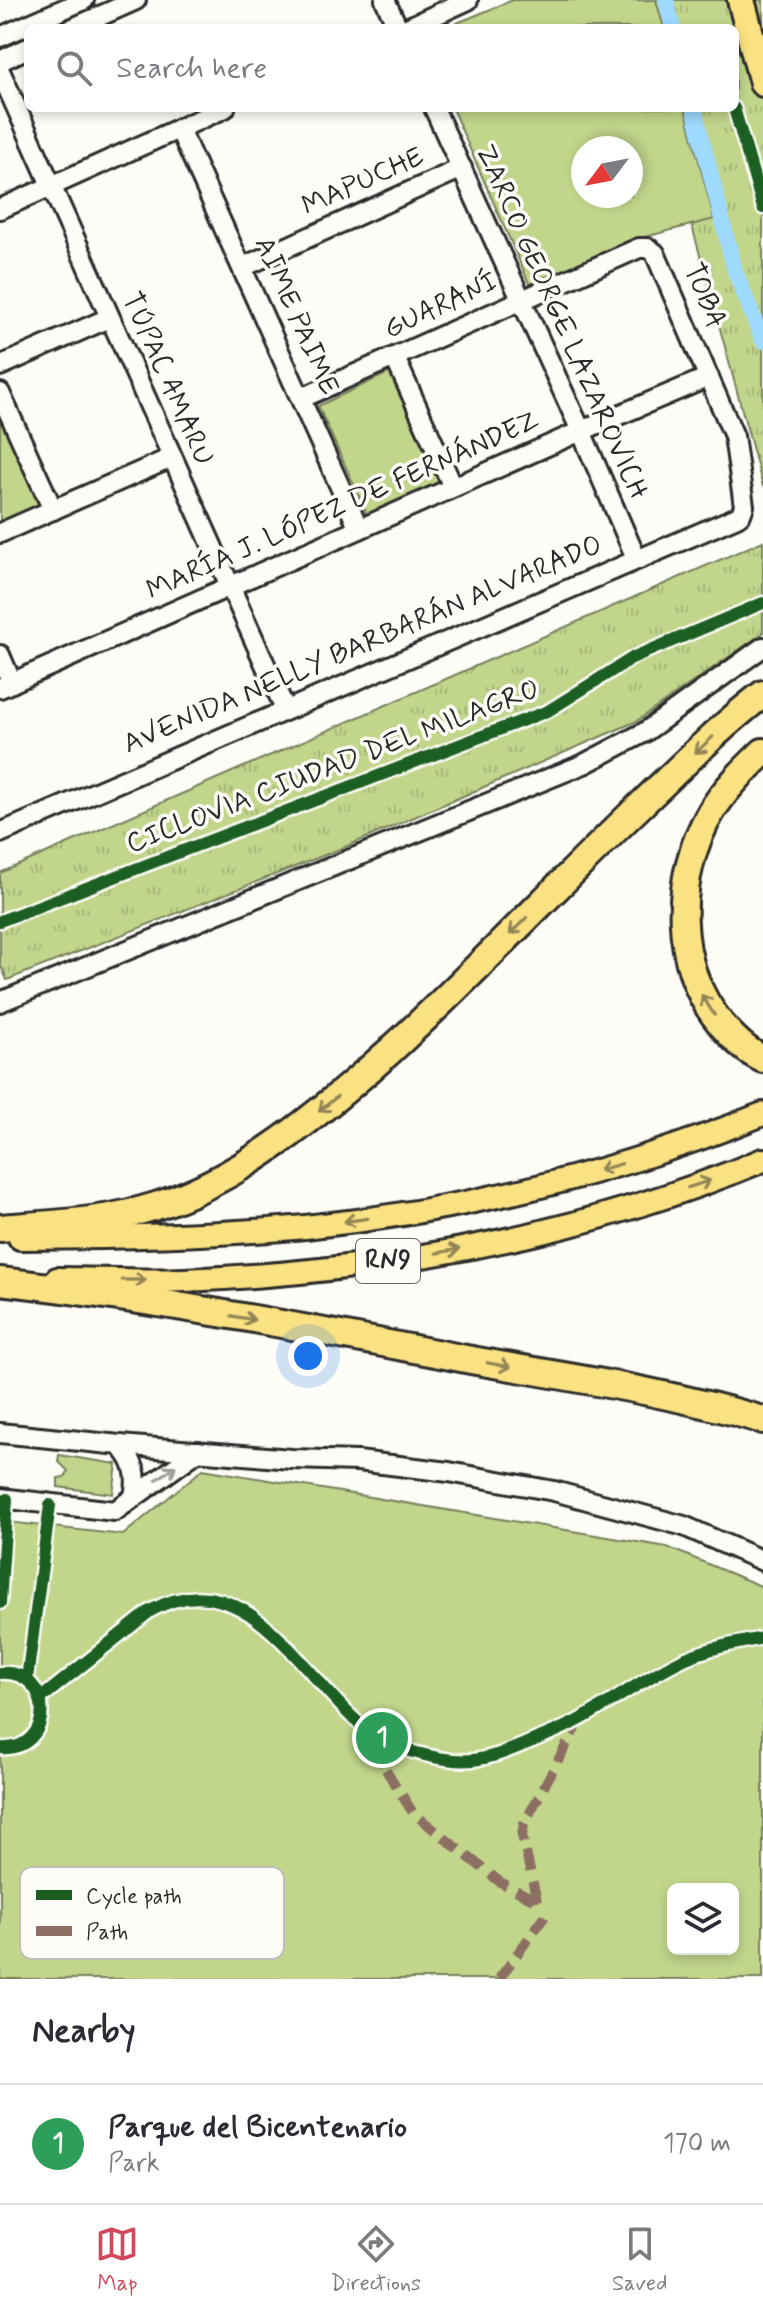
<!DOCTYPE html>
<html lang="en">
<head>
<meta charset="utf-8">
<style>
	:root { --surface:#fff; --page:#f7f7f7; --text:#2b2b33; --muted:#7c7c81; --line:#e1e1e2; --accent:#d1495b }
	body { margin:0; font-family:Mynerve,sans-serif; background:var(--page); color:var(--text) }
	.controls { position:absolute; right:24px; bottom:24px; display:grid; overflow:hidden; border-radius:12px; box-shadow:0 4px 12px #0003 }
	.controls button { width:72px; height:72px; display:grid; place-items:center; padding:0; border:0; border-bottom:2px solid var(--line); background:var(--surface); color:var(--text); font:40px sans-serif }
	.compass { position:absolute; left:571px; top:136px; width:72px; height:72px; border-radius:50%; background:var(--surface); box-shadow:0 4px 12px #0003; rotate:238deg }
	.you { position:absolute; left:308px; top:1356px; width:28px; height:28px; margin:-20px; border:6px solid #fff; border-radius:50%; background:#1a73e8; box-shadow:0 0 0 12px #1a73e833 }
	.badge { display:grid; place-items:center; width:52px; height:52px; border-radius:50%; background:var(--accent); color:#fff; font-size:26px; font-weight:700 }
	.pin { position:absolute; translate:-50% -50%; border:4px solid #fff; box-shadow:0 2px 8px #0006 }
	.list { margin:0; padding:0; list-style:none }
	h2 { display:flex; justify-content:space-between; align-items:center; height:104px; margin:0; padding:0 32px; font-size:34px }
	h2 small { font-size:26px; font-weight:400; color:var(--muted) }
	.list li { display:grid; grid-template-columns:52px 1fr auto; gap:24px; align-items:center; box-sizing:border-box; height:120px; padding:0 32px; border-top:2px solid var(--line) }
	.list b { display:block; font-size:30px; white-space:nowrap }
	.list p { margin:0; font-size:26px; white-space:nowrap; color:var(--muted) }
	.list em { font-size:26px; font-style:normal; color:var(--muted) }
	.icon { flex:none; width:44px; height:44px; fill:none; stroke:currentColor; stroke-width:2; stroke-linecap:round; stroke-linejoin:round }
	.map { position:relative; flex:none; width:763px; height:1979px; overflow:hidden }
	.search { position:absolute; background:var(--surface); box-shadow:0 4px 12px #0003; left:24px; right:24px; top:24px; height:88px; display:flex; align-items:center; gap:20px; box-sizing:border-box; padding:0 28px; border-radius:12px; color:var(--muted); font-size:30px }
	.sheet { height:224px; background:var(--surface) }
	nav { display:flex; justify-content:space-around; align-items:center; box-sizing:border-box; height:112px; border-top:2px solid var(--line); background:var(--surface); font-size:22px; color:var(--muted) }
	nav a { display:grid; justify-items:center; gap:4px }
	nav .on { color:var(--accent) }
	.map>svg:first-child { display:block }
	.grass { fill:url(#grass-tufts); stroke:#76805b; stroke-width:2 }
	.green { fill:#c1d58b; stroke:#76805b; stroke-width:2; fill-rule:evenodd }
	.lines { fill:none; stroke-linecap:round; stroke-linejoin:round }
	.canal { stroke:#9ed9fe; stroke-width:16 }
	.minor-casing { stroke:#2b2b2b; stroke-width:24 }
	.major-casing { stroke:#2b2b2b; stroke-width:28 }
	.highway-casing { stroke:#2b2b2b; stroke-width:32 }
	.minor { stroke:#fdfcf7; stroke-width:18 }
	.major { stroke:#fae181; stroke-width:22 }
	.highway { stroke:#fae181; stroke-width:26 }
	.quiet { stroke:#8d6e63; stroke-width:10; stroke-dasharray:20 10; stroke-linecap:butt }
	.cycleway-casing { stroke:#fdfcf7; stroke-width:17 }
	.cycleway { stroke:#1b5e20; stroke-width:12 }
	.oneway { stroke:#928656 }
	.oneway2 { stroke:#9e9e9b }
	.labels { text-anchor:middle; dominant-baseline:central; stroke-width:7; stroke-linejoin:round; paint-order:stroke }
	.shield { fill:#fdfcf7; stroke:#6a6a68; stroke-width:2 }
	.shield-label { font-size:26px; font-weight:bold; fill:#2b2b2b }
	.street-label { font-size:28px; fill:#2b2b2b; stroke:#fdfcf7 }
	.key { fill:#fdfcf7; stroke:#bebdba; stroke-width:2 }
	.key-label { font-size:22px; fill:#2b2b2b }
</style>
</head>
<body>
<div class="map">
<svg width="763" height="1979" viewBox="0 0 763 1979">
	<defs>
		<pattern id="grass-tufts" width="24" height="20" patternUnits="userSpaceOnUse" patternTransform="scale(2)"><rect width="24" height="20" fill="#c1d58b"/><path d="M3 7l-1-3M5 7V3M7 7l1-3M15 17l-1-3M17 17v-4M19 17l1-3" fill="none" stroke="#a6b778"/></pattern>
	</defs>
	<rect width="100%" height="100%" fill="#fdfcf7"/>
	<filter id="ink" filterUnits="userSpaceOnUse"><feTurbulence type="fractalNoise" baseFrequency=".0125" numOctaves="2"/><feDisplacementMap in="SourceGraphic" scale="16" xChannelSelector="R" yChannelSelector="G"/><feConvolveMatrix kernelMatrix="1 2 1 2 8 2 1 2 1" color-interpolation-filters="sRGB"/></filter>
	<g filter="url(#ink)">
		<!-- grass -->
		<g class="grass">
			<polygon points="630,0 763,0 763,487 660,108 735,108 735,28 638,28"/>
			<polygon points="763,541 763,633 637,721 345,847 7,980 0,964 0,873"/>
		</g>
		<!-- green -->
		<g class="green">
			<polygon points="513,0 656,0 664,28 445,28"/>
			<path d="M 452,108 L 685,108 L 714,219 L 641,238 L 532,290 ZM 583,148 L 631,148 L 631,196 L 583,196 Z"/>
			<polygon points="397,369 447,480 368,516 318,406"/>
			<polygon points="0,410 44,509 0,530"/>
			<polygon points="59,1455 117,1464 113,1494 58,1487 58,1478 65,1477 68,1471 58,1461"/>
			<path d="M 203,1469 L 667,1547 L 763,1587 L 763,1979 L 0,1979 L 0,1521 L 123,1535 ZM 673,1889 L 733,1889 L 733,1949 L 673,1949 Z"/>
		</g>
		<g class="lines">
			<!-- canal -->
			<g class="canal">
				<polyline points="666,0 673,28"/>
				<polyline points="694,108 735,271 763,341"/>
			</g>
			<!-- minor casing -->
			<g class="minor-casing">
				<g id="minor">
					<polyline points="385,0 398,28"/>
					<polyline points="73,28 136,0"/>
					<polyline points="407,28 468,0"/>
					<polyline points="0,37 84,0"/>
					<polyline points="0,61 28,48"/>
					<polyline points="0,71 285,709"/>
					<polyline points="434,108 581,431 636,558"/>
					<polyline points="179,128 359,529"/>
					<polyline points="0,209 225,108"/>
					<polyline points="243,267 462,168"/>
					<polyline points="395,358 453,487"/>
					<polyline points="0,366 109,318"/>
					<polyline points="0,393 53,510"/>
					<polyline points="0,533 171,458"/>
					<polyline points="0,655 12,683"/>
					<polyline points="0,688 581,431 709,377"/>
					<polyline points="0,833 737,517 741,514 744,506 734,436 655,253 648,248 639,248 302,398"/>
					<polyline points="0,1002 584,764 645,732 763,647"/>
					<path d="M 0,1433 L 120,1445 C 134,1461 139,1475 134,1496"/>
					<polyline points="120,1445 292,1459 358,1461 449,1472 554,1491 684,1526 763,1561"/>
					<polyline points="0,1498 115,1511 198,1451"/>
				</g>
			</g>
			<!-- major casing -->
			<g class="major-casing">
				<g id="major">
					<path d="M 20,1238 C 114,1237 210,1236 305,1227 C 461,1211 617,1173 763,1114"/>
					<path d="M 57,1279 C 99,1279 142,1282 184,1280 C 381,1272 581,1236 763,1160"/>
				</g>
			</g>
			<!-- highway casing -->
			<g class="highway-casing">
				<g id="highway">
					<polyline points="741,0 763,83"/>
					<path d="M 763,752 C 744,770 725,789 711,812 C 673,876 673,966 721,1024 C 732,1037 747,1052 763,1059"/>
					<path d="M 0,1228 C 52,1224 106,1222 156,1206 C 244,1178 323,1111 391,1050 C 479,969 560,882 646,800 C 684,764 721,726 763,694"/>
					<path d="M 0,1281 C 156,1299 312,1329 466,1359 C 565,1377 666,1391 763,1420"/>
				</g>
			</g>
			<!-- minor -->
			<use href="#minor" class="minor"/>
			<!-- major -->
			<use href="#major" class="major"/>
			<!-- highway -->
			<use href="#highway" class="highway"/>
			<!-- quiet -->
			<g class="quiet">
				<polyline points="380,1741 381,1762 413,1813 500,1882 537,1901"/>
				<polyline points="537,1901 522,1835 524,1824 579,1721"/>
				<polyline points="499,1979 545,1916"/>
			</g>
			<!-- cycleway casing -->
			<g class="cycleway-casing">
				<g id="cycleway">
					<polyline points="734,108 763,208"/>
					<polyline points="0,921 532,717 548,711 634,657 763,603"/>
					<polyline points="0,1603 7,1499"/>
					<path d="M 0,1673 C 55,1669 56,1752 0,1748"/>
					<polyline points="27,1679 50,1505"/>
					<path d="M 40,1699 L 150,1611 C 253,1553 308,1693 379,1739 C 388,1745 402,1749 413,1752 C 432,1757 453,1762 473,1760 C 492,1758 508,1751 525,1744 C 544,1736 563,1729 581,1719 C 616,1700 649,1675 686,1658 C 710,1648 737,1643 763,1638"/>
				</g>
			</g>
			<!-- cycleway -->
			<use href="#cycleway" class="cycleway"/>
		</g>
		<!-- one-way arrows -->
		<defs><path id="oneway-shaft" d="M-6 0H5M1.5-3L5.5 0L1.5 3" fill="none" stroke-width="1.6" stroke-linecap="round" stroke-linejoin="round" transform="scale(2)"/></defs>
		<g class="oneway">
			<use href="#oneway-shaft" transform="translate(704 745) rotate(137)"/>
			<use href="#oneway-shaft" transform="translate(518 926) rotate(135)"/>
			<use href="#oneway-shaft" transform="translate(708 1005) rotate(-122)"/>
			<use href="#oneway-shaft" transform="translate(328 1104) rotate(140)"/>
			<use href="#oneway-shaft" transform="translate(610 1167) rotate(164)"/>
			<use href="#oneway-shaft" transform="translate(699 1184) rotate(-18)"/>
			<use href="#oneway-shaft" transform="translate(356 1220) rotate(172)"/>
			<use href="#oneway-shaft" transform="translate(448 1251) rotate(-10)"/>
			<use href="#oneway-shaft" transform="translate(134 1280) rotate(1)"/>
			<use href="#oneway-shaft" transform="translate(243 1318) rotate(10)"/>
			<use href="#oneway-shaft" transform="translate(499 1365) rotate(11)"/>
		</g>
		<use class="oneway2" href="#oneway-shaft" transform="translate(166 1473) rotate(-36)"/>
	</g>
	<g class="labels">
		<!-- shield labels -->
		<rect class="shield" x="356" y="1239" width="64" height="44" rx="6"/>
		<g class="shield-label">
			<text x="388" y="1261">RN9</text>
		</g>
		<!-- street labels -->
		<g class="street-label">
			<text transform="translate(363 182) rotate(-24)">MAPUCHE</text>
			<text transform="translate(704 296) rotate(67)">TOBA</text>
			<text transform="translate(441 306) rotate(-25)">GUARANÍ</text>
			<text transform="translate(296 316) rotate(66)">AIME PAIME</text>
			<text transform="translate(561 322) rotate(66)">ZARCO GEORGE LAZAROVICH</text>
			<text transform="translate(167 379) rotate(66)">TÚPAC AMARU</text>
			<text transform="translate(343 506) rotate(-24)">MARÍA J. LÓPEZ DE FERNÁNDEZ</text>
			<text transform="translate(363 645) rotate(-23)">AVENIDA NELLY BARBARÁN ALVARADO</text>
			<text transform="translate(333 767) rotate(-21)">CICLOVIA CIUDAD DEL MILAGRO</text>
		</g>
	</g>
	<!-- legend -->
	<rect x="20" y="1867" width="264" height="92" rx="12" class="key"/>
	<rect x="36" y="1890" width="36" height="10" fill="#1b5e20"/>
	<rect x="36" y="1926" width="36" height="10" fill="#8d6e63"/>
	<g class="key-label">
		<text x="86" y="1903">Cycle path</text>
		<text x="86" y="1939">Path</text>
	</g>
</svg>
<div class="controls">
<button><svg class="icon" aria-label="layers" viewBox="0 0 24 24"><path d="M12 4l9 5-9 5-9-5zM3 14l9 5 9-5"/></svg></button>
</div>
<svg class="compass" viewBox="-18 -18 36 36"><path d="M0-13l5 13h-10z" fill="#e53935"/><path d="M0 13l5-13h-10z" fill="#7c7c81"/></svg>
<div class="you"></div>
<div class="pin badge" style="left:382px;top:1738px;background:#2e9e5b">1</div>
<div class="search"><svg class="icon" aria-label="search" viewBox="0 0 24 24"><circle cx="10" cy="10" r="6"/><path d="M15 15l6 6"/></svg>Search here</div>
</div>
<section class="sheet">
<h2>Nearby<small></small></h2>
<ul class="list">
<li><span class="badge" style="background:#2e9e5b">1</span><div><b>Parque del Bicentenario</b><p>Park</p></div><em>170 m</em></li>
</ul>
</section>
<nav>
<a class="on"><svg class="icon" aria-label="map" viewBox="0 0 24 24"><path d="M3 6l6-2 6 2 6-2v14l-6 2-6-2-6 2zM9 4v14M15 6v14"/></svg>Map</a>
<a><svg class="icon" aria-label="directions" viewBox="0 0 24 24"><path d="M12 3l9 9-9 9-9-9zM9 14v-3h6M13 9l2 2-2 2"/></svg>Directions</a>
<a><svg class="icon" aria-label="saved" viewBox="0 0 24 24"><path d="M7 4h10v16l-5-4-5 4z"/></svg>Saved</a>
</nav>
</body>
</html>
